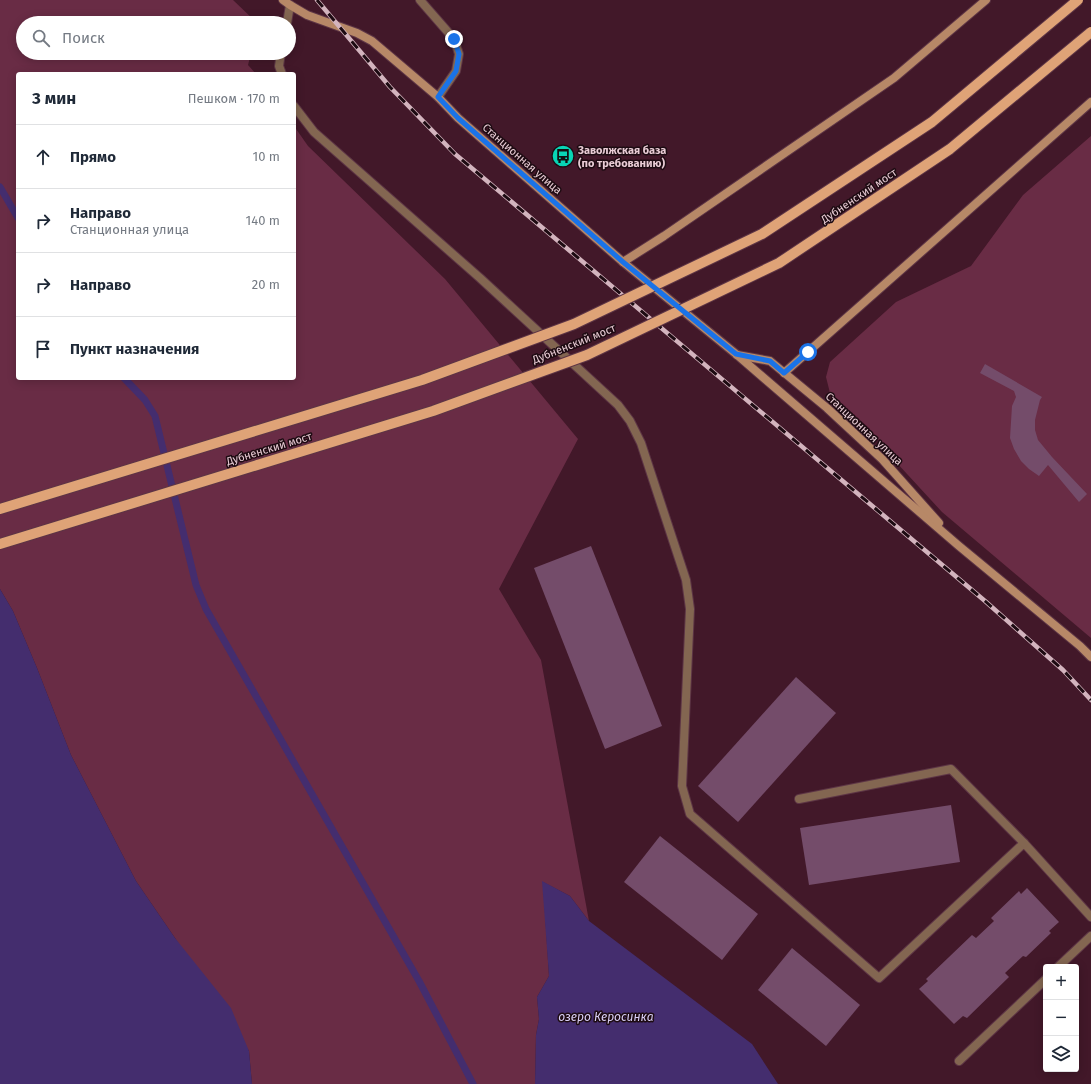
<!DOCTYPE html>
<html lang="ru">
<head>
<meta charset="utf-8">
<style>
	:root { --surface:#fff; --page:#f6f6f7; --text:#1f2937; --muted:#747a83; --line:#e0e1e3 }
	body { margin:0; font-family:"Fira Sans",sans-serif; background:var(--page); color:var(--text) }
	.controls { position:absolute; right:12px; bottom:12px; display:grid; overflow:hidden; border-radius:4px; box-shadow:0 2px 10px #0003 }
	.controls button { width:36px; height:36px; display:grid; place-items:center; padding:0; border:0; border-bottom:1px solid var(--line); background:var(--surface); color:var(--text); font:20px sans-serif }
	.stop { position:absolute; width:12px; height:12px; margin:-9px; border:3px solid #1a73e8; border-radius:50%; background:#fff }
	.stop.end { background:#1a73e8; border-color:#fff; box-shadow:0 1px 4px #0008 }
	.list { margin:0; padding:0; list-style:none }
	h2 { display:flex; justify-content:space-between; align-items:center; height:52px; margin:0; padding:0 16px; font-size:17px }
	h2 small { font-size:13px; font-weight:400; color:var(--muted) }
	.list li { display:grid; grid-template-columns:26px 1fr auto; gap:12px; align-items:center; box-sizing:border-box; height:64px; padding:0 16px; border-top:1px solid var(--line) }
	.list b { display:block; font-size:15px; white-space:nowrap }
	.list p { margin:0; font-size:13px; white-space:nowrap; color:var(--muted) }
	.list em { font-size:13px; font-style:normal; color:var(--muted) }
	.icon { flex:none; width:22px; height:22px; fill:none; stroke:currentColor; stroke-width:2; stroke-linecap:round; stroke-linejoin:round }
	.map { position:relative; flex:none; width:1091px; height:1084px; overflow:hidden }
	.search { position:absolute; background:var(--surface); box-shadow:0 2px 10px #0003; left:16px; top:16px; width:280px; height:44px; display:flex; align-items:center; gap:10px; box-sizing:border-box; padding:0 14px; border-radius:22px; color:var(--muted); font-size:15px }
	.panel { position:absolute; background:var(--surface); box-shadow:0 2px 10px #0003; left:16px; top:72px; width:280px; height:308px; border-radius:4px }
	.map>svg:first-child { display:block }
	.green { fill:#692c45 }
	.water { fill:#442d6e }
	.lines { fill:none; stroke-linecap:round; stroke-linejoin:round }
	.stream { stroke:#442d6e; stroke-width:7 }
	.building { fill:#744c6a }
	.lane-casing { stroke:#5d3545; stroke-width:10 }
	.secondary-casing { stroke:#5d3545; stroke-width:10 }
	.lane { stroke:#836651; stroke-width:8 }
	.secondary { stroke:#b78867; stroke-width:8 }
	.rail-casing { stroke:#d3b4be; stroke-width:4.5 }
	.rail { stroke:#1d0b12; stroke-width:3; stroke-dasharray:9; stroke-linecap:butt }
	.primary-bridge-casing { stroke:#5d3545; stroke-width:12; stroke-linecap:butt }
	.primary-bridge { stroke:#dfa377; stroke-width:10 }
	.route { stroke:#1a73e8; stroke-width:5 }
	.labels { text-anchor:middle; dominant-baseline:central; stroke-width:3; stroke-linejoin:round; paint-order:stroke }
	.poi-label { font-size:11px; font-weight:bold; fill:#e9ccd5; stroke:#1d0b12; text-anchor:start }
	.street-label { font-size:11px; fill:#e9ccd5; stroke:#1d0b12 }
	.water-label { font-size:12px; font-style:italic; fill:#d9cff6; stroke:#1d0b12 }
</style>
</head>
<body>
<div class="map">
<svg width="1091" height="1084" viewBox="0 0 1091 1084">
	<rect width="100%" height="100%" fill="#421829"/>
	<!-- green -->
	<g class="green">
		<polygon points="0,0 233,0 257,23 23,23 23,53 251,53 248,65 256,74 18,74 18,378 294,378 294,126 308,146 445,279 578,439 499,589 541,660 589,921 570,896 543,882 549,976 537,997 539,1019 536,1035 535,1084 252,1084 249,1051 175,938 136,881 71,755 37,668 13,611 0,589"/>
		<polygon points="1091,136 1091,638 942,512 896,462 869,428 830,393 826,377 830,362 896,302 971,266 1023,195"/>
	</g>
	<!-- water -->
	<g class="water">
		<polygon points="0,589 13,611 37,668 71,755 136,881 175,938 231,1008 249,1051 252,1084 0,1084"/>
		<polygon points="542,881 570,896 589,921 752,1044 778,1084 535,1084 536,1035 539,1019 537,997 549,976"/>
	</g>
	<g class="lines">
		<!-- stream -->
		<g class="stream">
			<polyline points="0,187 18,218"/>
			<polyline points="124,378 145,400 155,416 196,585 206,609 419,981 473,1084"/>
		</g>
	</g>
	<!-- building -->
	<g class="building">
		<polygon points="985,364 1042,397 1040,400 1035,420 1035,430 1038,440 1052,457 1087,494 1079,502 1048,465 1039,476 1029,469 1021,461 1014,449 1010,438 1012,406 1016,397 1014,391 980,373"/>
		<polygon points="591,546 662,726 605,749 534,568"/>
		<polygon points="796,677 836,713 738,822 698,786"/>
		<polygon points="951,805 960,862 809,885 800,828"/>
		<polygon points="660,836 758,914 722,960 624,882"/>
		<polygon points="1027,888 1059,922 1049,931 1051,933 1026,957 1023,956 1005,973 1009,977 967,1018 963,1016 954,1024 919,989 928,981 926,979 972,935 976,938 994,921 991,918 1019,891 1021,894"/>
		<polygon points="792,948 860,1005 826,1046 758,990"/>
	</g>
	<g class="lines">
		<!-- lane casing -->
		<g class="lane-casing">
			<g id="lane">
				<polyline points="420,0 454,39 459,54 456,71 438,97"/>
				<polyline points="287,23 290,5"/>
				<polyline points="281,53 279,66 282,74"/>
				<polyline points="294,106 314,132 480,278 618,405 630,421 641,443 686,580 690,609 682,786 690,814 879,978 1024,843 1091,917"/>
				<polyline points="799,799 951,769 1024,843"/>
				<polyline points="1058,967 1091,936"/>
				<polyline points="959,1061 1046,979"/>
			</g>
		</g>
		<!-- secondary casing -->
		<g class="secondary-casing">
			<g id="secondary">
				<polyline points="283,0 290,5 307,15 357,33 372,41 438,97 458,118 623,262 736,354 959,546 1080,646 1091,657"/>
				<polyline points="623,262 664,236 894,78 986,0"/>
				<polyline points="737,355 770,361 827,408 882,459 939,523"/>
				<polyline points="784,373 1091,102"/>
			</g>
		</g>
		<!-- lane -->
		<use href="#lane" class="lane"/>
		<!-- secondary -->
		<use href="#secondary" class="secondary"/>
		<!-- rail casing -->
		<g class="rail-casing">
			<polyline id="rail" points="317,0 390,87 455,154 985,601 1063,670 1091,700"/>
		</g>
		<!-- rail -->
		<use href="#rail" class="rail"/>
		<!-- primary-bridge casing -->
		<g class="primary-bridge-casing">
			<g id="primary-bridge">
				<polyline points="0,509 422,380 574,324 762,234 932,122 1078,0"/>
				<polyline points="0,544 433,411 587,355 779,263 950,149 1091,32"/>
			</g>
		</g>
		<!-- primary-bridge -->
		<use href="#primary-bridge" class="primary-bridge"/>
	</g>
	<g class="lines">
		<!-- route -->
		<polyline class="route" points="454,39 459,54 456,71 438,97 458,118 623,262 736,354 770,361 784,373 808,352"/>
	</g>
	<!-- icons -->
	<defs>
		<g id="bus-disc" transform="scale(1.15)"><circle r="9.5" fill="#08d5b5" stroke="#1d0b12"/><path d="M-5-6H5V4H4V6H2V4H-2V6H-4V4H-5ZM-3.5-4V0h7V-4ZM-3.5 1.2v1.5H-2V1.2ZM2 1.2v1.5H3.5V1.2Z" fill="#111"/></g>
	</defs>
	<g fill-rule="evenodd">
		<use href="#bus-disc" x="563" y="156"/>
	</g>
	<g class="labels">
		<!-- poi labels -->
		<g class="poi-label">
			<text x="578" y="150">Заволжская база<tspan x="578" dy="13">(по требованию)</tspan></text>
		</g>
		<!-- street labels -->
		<g class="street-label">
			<text transform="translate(522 159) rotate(41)">Станционная улица</text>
			<text transform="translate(859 196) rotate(-34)">Дубненский мост</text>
			<text transform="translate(574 344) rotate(-22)">Дубненский мост</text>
			<text transform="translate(864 429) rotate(43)">Станционная улица</text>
			<text transform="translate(269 449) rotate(-17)">Дубненский мост</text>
		</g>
		<!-- water labels -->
		<g class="water-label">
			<text x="606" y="1017">озеро Керосинка</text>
		</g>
	</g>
</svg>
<div class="controls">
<button>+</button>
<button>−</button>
<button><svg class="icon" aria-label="layers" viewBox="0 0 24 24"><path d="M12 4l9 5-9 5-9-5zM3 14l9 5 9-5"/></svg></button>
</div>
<div class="stop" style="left:808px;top:352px"></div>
<div class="stop end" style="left:454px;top:39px"></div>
<div class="search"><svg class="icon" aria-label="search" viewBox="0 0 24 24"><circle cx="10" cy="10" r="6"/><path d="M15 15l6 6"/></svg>Поиск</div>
<section class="panel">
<h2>3 мин<small>Пешком · 170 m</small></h2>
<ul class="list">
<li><svg class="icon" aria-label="ahead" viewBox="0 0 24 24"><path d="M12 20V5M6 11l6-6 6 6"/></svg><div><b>Прямо</b></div><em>10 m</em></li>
<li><svg class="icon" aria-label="right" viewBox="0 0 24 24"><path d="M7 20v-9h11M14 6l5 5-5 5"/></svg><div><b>Направо</b><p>Станционная улица</p></div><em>140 m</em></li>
<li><svg class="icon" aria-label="right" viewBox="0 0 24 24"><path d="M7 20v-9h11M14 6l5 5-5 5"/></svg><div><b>Направо</b></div><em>20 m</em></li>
<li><svg class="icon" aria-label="arrive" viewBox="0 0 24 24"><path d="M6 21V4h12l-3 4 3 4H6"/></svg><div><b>Пункт назначения</b></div></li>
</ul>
</section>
</div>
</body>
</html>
